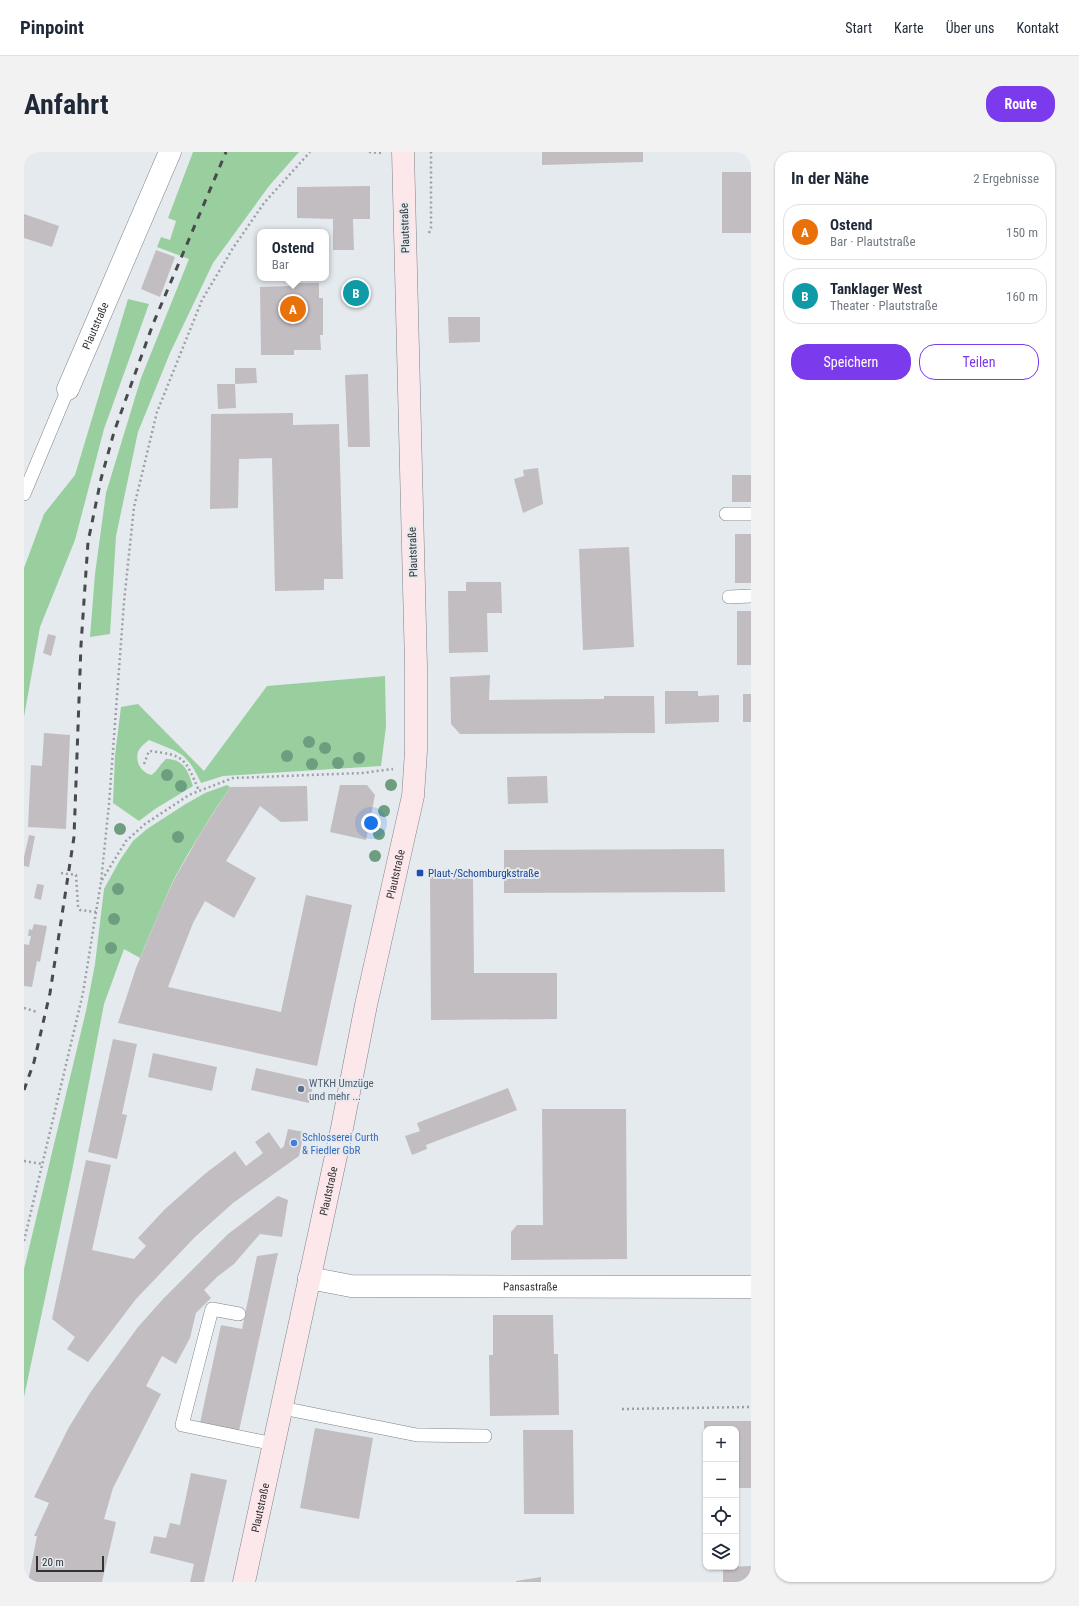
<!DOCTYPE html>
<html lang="de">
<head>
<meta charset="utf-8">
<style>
	:root { --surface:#fff; --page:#f2f2f3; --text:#1f2937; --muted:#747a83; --line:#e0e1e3; --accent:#7c3aed }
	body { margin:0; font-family:"Roboto Condensed",sans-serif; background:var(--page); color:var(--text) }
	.controls { position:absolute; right:12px; bottom:12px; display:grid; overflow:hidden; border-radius:8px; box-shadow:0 1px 3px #0004 }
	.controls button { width:36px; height:36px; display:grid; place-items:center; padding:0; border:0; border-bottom:1px solid var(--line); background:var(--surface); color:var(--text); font:20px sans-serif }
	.scale { position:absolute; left:12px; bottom:10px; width:68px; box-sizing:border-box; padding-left:4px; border:2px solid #2f3133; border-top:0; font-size:11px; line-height:14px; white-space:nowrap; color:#2f3133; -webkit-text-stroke:3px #e5eaef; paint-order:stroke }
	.you { position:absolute; left:347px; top:671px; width:14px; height:14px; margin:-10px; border:3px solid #fff; border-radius:50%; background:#1a73e8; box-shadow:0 0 0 6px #1a73e833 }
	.badge { display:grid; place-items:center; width:26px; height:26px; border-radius:50%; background:var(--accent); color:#fff; font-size:13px; font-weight:700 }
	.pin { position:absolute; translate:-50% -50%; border:2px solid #fff; box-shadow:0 1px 4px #0006 }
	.popup { position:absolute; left:233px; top:77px; width:72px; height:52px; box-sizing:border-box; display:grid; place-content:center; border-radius:8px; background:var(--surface); filter:drop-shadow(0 1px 3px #0005); font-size:13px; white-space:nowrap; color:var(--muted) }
	.popup b { font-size:15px; color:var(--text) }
	.popup::after { content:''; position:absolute; left:50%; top:100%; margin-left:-8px; border:8px solid transparent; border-top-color:var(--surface) }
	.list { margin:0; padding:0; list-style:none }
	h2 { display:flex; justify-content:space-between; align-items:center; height:52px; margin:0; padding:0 16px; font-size:17px }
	h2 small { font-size:13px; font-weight:400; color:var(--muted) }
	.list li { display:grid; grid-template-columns:26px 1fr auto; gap:12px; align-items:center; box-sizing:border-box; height:56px; margin:0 8px 8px; padding:0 8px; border:1px solid var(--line); border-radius:16px }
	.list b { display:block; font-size:15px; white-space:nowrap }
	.list p { margin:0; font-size:13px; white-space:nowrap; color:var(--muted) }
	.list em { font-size:13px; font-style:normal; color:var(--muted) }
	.actions { display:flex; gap:8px; padding:12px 16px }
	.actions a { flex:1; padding:9px 0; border:1px solid var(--accent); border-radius:16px; text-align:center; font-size:14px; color:var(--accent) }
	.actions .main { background:var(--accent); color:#fff }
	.icon { flex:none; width:22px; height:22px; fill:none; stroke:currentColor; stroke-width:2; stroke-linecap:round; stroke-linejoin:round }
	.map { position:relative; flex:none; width:727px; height:1430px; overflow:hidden; border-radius:16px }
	header { display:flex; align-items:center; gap:24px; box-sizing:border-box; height:56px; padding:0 20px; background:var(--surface); border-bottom:1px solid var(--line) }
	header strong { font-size:19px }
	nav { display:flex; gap:22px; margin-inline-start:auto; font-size:14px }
	.intro { display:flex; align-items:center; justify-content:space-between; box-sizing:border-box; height:96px; padding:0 24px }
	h1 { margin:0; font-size:28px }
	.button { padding:10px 18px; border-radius:16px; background:var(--accent); color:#fff; font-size:14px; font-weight:700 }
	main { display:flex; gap:24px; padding:0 24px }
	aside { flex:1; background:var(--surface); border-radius:16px; box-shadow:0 1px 3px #0004 }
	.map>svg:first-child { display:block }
	.green { fill:#99cf9f }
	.building { fill:#c2bdc1 }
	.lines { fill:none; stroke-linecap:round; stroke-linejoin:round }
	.service-casing { stroke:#7e8387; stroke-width:14 }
	.minor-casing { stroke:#7e8387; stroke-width:23 }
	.secondary-casing { stroke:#7e8387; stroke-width:23 }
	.path { stroke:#9ca0a3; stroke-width:2.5; stroke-dasharray:2 3; stroke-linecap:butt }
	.service { stroke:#fff; stroke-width:13 }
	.minor { stroke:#fff; stroke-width:22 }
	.secondary { stroke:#fce7eb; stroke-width:22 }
	.rail { stroke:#484a4d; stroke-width:3; stroke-dasharray:7 7; stroke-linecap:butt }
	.tree { fill:#6d9e7f }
	.transit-dot { fill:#1a4fb4; stroke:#e5eaef; stroke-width:1.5 }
	.service-dot { fill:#5c6f8a; stroke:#e5eaef; stroke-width:1.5 }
	.shop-dot { fill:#3f7fe0; stroke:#e5eaef; stroke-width:1.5 }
	.labels { text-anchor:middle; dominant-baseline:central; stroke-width:4; stroke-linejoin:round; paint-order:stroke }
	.street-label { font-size:11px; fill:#2f3133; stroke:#e5eaef }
	.transit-label { font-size:11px; fill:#164399; stroke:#e5eaef; text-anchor:start }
	.service-label { font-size:11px; fill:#4e5e75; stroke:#e5eaef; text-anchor:start }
	.shop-label { font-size:11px; fill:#366cbe; stroke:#e5eaef; text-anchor:start }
</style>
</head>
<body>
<header>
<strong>Pinpoint</strong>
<nav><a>Start</a><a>Karte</a><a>Über uns</a><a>Kontakt</a></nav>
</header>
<div class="intro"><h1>Anfahrt</h1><a class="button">Route</a></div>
<main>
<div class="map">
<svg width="727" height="1430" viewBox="0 0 727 1430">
	<rect width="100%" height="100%" fill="#e5eaef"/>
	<!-- green -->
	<g class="green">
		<polygon points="169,0 275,0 245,34 189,111 146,201 114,280 92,384 86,482 66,485 71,422 82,341 117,226 165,107 133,95 137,85 146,88 152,69 144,66"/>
		<polygon points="104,147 125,152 80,277 51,388 16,475 0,565 0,416 20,362 51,323"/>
		<path d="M 361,524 L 362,575 L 357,614 L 199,624 L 177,631 C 162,599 156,601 125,588 C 121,591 116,595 114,600 C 111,610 117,620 127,623 C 133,620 136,612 142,607 C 160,607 164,619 169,634 L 131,657 L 115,669 L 89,651 L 91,603 L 97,555 L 114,552 L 180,619 L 243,534 Z"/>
		<path d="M 203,633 L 206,635 C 186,665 167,695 150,727 C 138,753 127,779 116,806 L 100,797 L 80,852 L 48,1019 L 0,1245 L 0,1117 L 62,859 L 71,812 L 80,737 L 96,708 L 109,689 L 123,677 L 160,653 L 181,641 Z"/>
	</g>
	<!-- building -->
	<g class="building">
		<polygon points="518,0 619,0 619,10 518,13"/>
		<rect x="698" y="20" width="29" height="61"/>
		<polygon points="346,34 346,67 329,67 330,98 309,98 309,67 273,66 273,35"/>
		<polygon points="0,62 35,74 28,95 0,86"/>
		<polygon points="132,98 151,105 136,145 117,137"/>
		<polygon points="269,131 295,131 295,146 299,146 299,183 296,183 297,198 270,198 270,203 237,203 236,135 268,134"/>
		<polygon points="424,165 456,165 456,190 425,191"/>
		<polygon points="211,216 232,216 233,231 211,232"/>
		<polygon points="344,222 346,295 324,295 321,223"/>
		<polygon points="193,232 211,232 212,256 194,257"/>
		<polygon points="269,261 269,273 315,272 319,427 300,427 300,438 251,439 248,306 215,307 214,356 186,357 187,262"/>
		<polygon points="514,316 519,352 499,361 490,327 500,324 499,318"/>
		<rect x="708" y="323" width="19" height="27"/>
		<rect x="711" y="382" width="16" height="49"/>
		<polygon points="605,395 610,495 559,498 555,397"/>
		<polygon points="442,430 477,430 478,461 463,461 464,500 425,501 424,439 442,439"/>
		<rect x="713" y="459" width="14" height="54"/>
		<polygon points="24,482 32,484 27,504 19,501"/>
		<polygon points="466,523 465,548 580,547 580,544 630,544 631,581 436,582 427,572 426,525"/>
		<polygon points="641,539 674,539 674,544 695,543 695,570 641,572"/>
		<rect x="719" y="542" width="8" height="28"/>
		<polygon points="20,581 46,583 42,677 4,675 7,613 18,614"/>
		<polygon points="523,624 524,651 484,652 483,625"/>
		<polygon points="316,633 343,633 351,643 342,688 306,680"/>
		<polygon points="283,634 284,669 257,670 236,654 202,709 232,726 210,766 181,749 169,771 144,835 257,860 282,743 328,753 293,914 94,871 112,816 137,756 151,726 176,682 206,635"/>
		<polygon points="5,683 11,684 5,715 0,714 0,705"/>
		<polygon points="700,697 701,740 480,741 480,698"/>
		<polygon points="406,724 449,724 450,821 533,821 533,867 407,868"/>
		<polygon points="13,732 20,733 17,748 10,746"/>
		<polygon points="10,772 23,774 16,810 13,809 8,835 0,834 0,792 5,793 7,784 4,784 5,777 8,778"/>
		<polygon points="89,887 113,892 98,962 103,963 93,1007 64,1000"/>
		<polygon points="129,901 193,915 188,939 124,925"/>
		<polygon points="232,916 290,929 285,951 227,938"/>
		<polygon points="484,936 493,958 402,993 403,997 388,1003 381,984 396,979 393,971"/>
		<polygon points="518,957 602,957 603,1107 487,1108 487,1080 493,1073 519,1073"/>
		<polygon points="264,977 280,980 275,1004 209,1051 171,1085 112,1147 64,1210 43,1197 51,1185 28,1167 62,1008 87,1013 68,1098 110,1107 122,1094 114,1086 141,1057 182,1021 211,999 222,1014 239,1001 231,990 245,980 257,997 260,994"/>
		<polygon points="254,1044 264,1048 258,1085 236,1082 210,1112 193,1125 180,1138 187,1146 172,1161 166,1186 152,1212 138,1204 122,1234 137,1242 89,1336 80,1367 92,1370 78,1430 4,1430 13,1384 10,1384 25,1351 10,1345 45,1275 66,1241 114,1175 139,1147 204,1082"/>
		<polygon points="254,1101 215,1279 176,1271 197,1173 218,1177 233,1104"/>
		<polygon points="469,1163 529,1163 530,1202 534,1202 535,1263 466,1264 465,1203 469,1203"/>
		<polygon points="680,1269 727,1269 727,1336 712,1336 712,1277 682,1277 682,1336 680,1336"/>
		<polygon points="291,1276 349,1286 335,1367 276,1356"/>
		<polygon points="499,1278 549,1278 550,1362 500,1362"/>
		<polygon points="167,1321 203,1328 180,1430 166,1430 170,1412 126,1401 130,1384 142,1386 146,1371 156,1373"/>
		<polygon points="727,1414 727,1430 699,1430 699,1415"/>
		<polygon points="517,1425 517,1430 492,1430 492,1429"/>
	</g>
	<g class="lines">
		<!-- service casing -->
		<g class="service-casing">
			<g id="service">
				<polyline points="0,342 44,237"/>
				<polyline points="702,362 727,362"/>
				<polyline points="705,445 727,444"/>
				<polyline points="215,1162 188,1157 158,1273 250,1292"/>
				<polyline points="258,1256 393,1283 461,1284"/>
			</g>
		</g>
		<!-- minor casing -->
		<g class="minor-casing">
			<g id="minor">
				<path id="s1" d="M 44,237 L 146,0"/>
				<path id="s2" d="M 285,1126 L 327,1134 L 727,1135"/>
			</g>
		</g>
		<!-- secondary casing -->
		<g class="secondary-casing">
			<g id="secondary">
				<path id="s3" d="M 220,1430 L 318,976 L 342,853 L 389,644 L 392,599 L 392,514 L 379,0"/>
			</g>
		</g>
		<!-- path -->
		<g class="path">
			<polyline points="345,0 357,1"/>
			<polyline points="405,81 407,76 407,0"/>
			<path d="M 120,612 L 125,599 C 161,603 161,606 175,639"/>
			<polyline points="37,721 52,723 54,754 56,758 72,760"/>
			<polyline points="78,728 102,689 121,672 165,643 175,639 209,626 338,621 369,617"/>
			<polyline points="0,856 13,860"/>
			<polyline points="0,1009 18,1012"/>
			<polyline points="0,1089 59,841 72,760 77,730 85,652 100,450 110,355 133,260 178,148 209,96 240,51 286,0"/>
			<polyline points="598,1257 727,1255"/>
		</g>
		<!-- service -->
		<use href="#service" class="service"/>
		<!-- minor -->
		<use href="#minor" class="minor"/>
		<!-- secondary -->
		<use href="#secondary" class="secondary"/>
		<!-- rail -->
		<polyline class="rail" points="0,938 10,910 26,841 50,685 57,493 64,390 77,327 90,280 129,172 202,0"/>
	</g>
	<!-- trees -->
	<g class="tree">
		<circle cx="285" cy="590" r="6"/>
		<circle cx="301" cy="596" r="6"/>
		<circle cx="263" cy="604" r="6"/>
		<circle cx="335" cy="606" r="6"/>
		<circle cx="314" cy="611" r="6"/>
		<circle cx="288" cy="612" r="6"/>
		<circle cx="143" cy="623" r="6"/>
		<circle cx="367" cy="633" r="6"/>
		<circle cx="157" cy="634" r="6"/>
		<circle cx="360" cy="659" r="6"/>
		<circle cx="96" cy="677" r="6"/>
		<circle cx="355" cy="682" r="6"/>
		<circle cx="154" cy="685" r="6"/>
		<circle cx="351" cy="704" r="6"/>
		<circle cx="94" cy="737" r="6"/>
		<circle cx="90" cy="767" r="6"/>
		<circle cx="87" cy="796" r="6"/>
	</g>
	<!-- markers -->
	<rect class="transit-dot" x="392" y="717" width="8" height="8" rx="2"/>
	<circle class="service-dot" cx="277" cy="937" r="4"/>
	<circle class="shop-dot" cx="270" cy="991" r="4"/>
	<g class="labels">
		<!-- street labels -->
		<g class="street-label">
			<text transform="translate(381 76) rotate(-92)">Plautstraße</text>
			<text stroke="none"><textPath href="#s1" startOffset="69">Plautstraße</textPath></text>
			<text transform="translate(389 400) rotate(-92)">Plautstraße</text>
			<text stroke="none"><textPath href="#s3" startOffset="724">Plautstraße</textPath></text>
			<text stroke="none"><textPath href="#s3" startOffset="400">Plautstraße</textPath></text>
			<text stroke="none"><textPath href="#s2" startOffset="222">Pansastraße</textPath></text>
			<text stroke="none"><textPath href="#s3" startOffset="76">Plautstraße</textPath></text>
		</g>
		<!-- transit labels -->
		<g class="transit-label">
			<text x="404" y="721">Plaut-/Schomburgkstraße</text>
		</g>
		<!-- service labels -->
		<g class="service-label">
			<text x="285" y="931">WTKH Umzüge<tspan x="285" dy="13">und mehr ...</tspan></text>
		</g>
		<!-- shop labels -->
		<g class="shop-label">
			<text x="278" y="985">Schlosserei Curth<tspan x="278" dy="13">&amp; Fiedler GbR</tspan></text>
		</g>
	</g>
</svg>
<div class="controls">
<button>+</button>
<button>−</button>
<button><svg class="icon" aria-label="locate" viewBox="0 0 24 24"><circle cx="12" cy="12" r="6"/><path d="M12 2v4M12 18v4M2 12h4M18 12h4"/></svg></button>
<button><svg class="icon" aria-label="layers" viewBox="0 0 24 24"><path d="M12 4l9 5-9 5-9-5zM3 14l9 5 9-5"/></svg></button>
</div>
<div class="scale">20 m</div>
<div class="you"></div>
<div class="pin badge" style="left:269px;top:157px;background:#e8710a">A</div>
<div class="popup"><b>Ostend</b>Bar</div>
<div class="pin badge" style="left:332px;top:141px;background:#0f9aa8">B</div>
</div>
<aside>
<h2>In der Nähe<small>2 Ergebnisse</small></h2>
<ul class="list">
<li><span class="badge" style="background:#e8710a">A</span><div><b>Ostend</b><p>Bar · Plautstraße</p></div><em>150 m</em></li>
<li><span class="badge" style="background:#0f9aa8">B</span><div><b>Tanklager West</b><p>Theater · Plautstraße</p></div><em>160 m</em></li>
</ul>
<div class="actions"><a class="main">Speichern</a><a>Teilen</a></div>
</aside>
</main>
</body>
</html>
